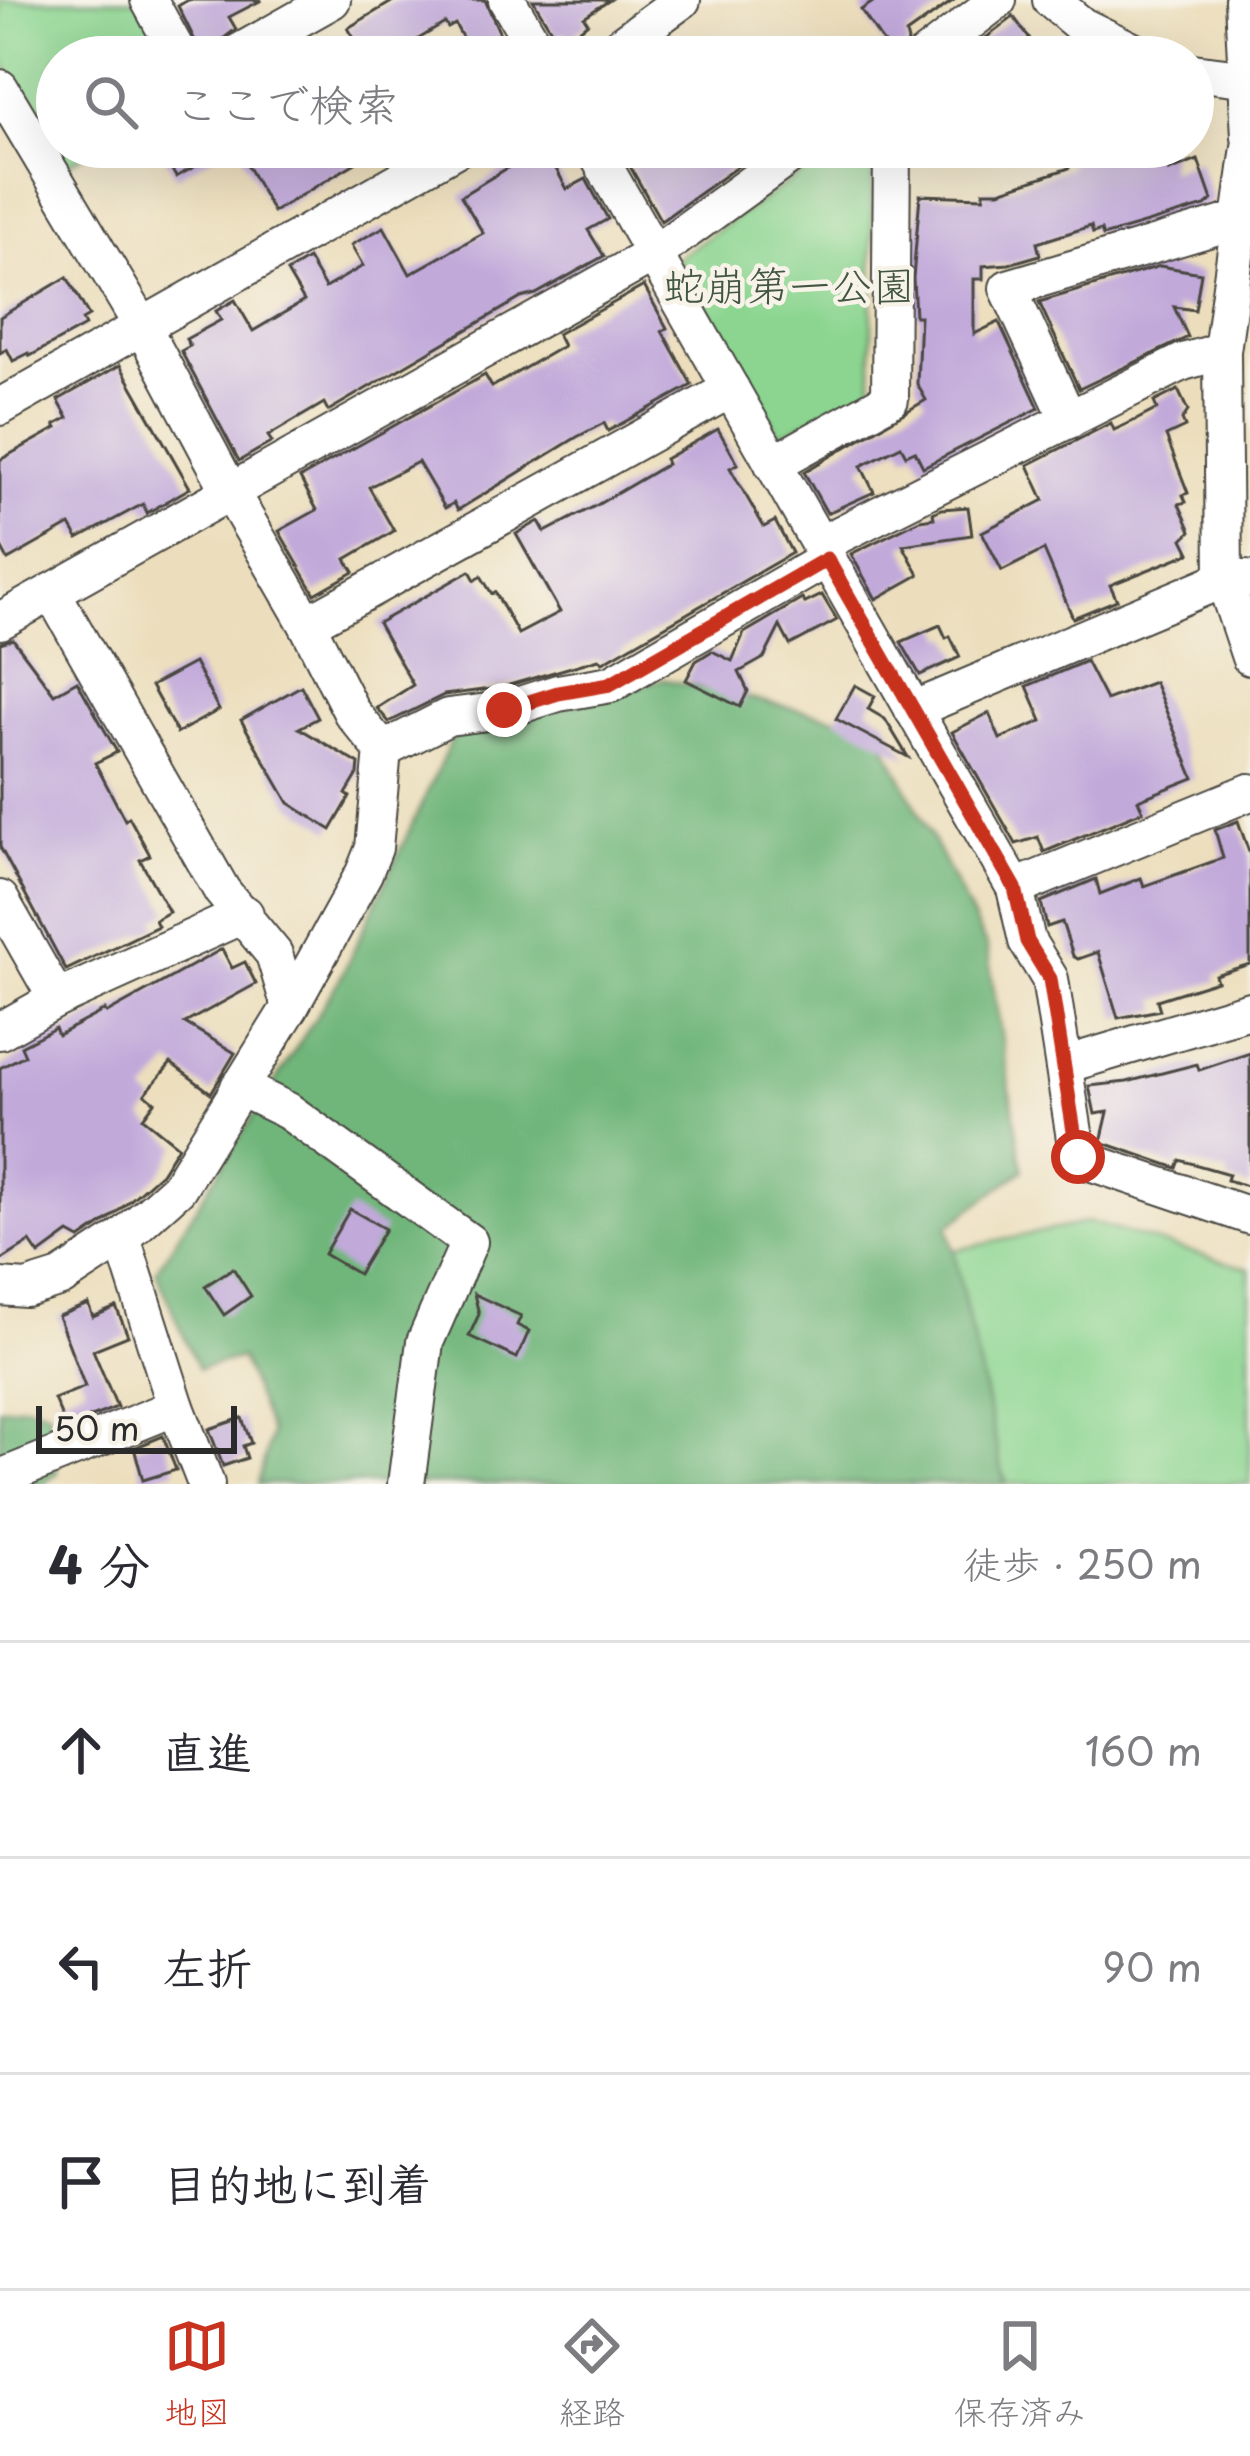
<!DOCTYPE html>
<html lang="ja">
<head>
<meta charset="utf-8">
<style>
	:root { --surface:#fff; --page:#f2f2f3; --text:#2b2b33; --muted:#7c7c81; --line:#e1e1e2; --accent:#c8321e }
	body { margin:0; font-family:"Playpen Sans","Klee One",sans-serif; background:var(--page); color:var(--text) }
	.scale { position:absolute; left:36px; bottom:30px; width:201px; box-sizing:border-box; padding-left:12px; border:6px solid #2b2b2b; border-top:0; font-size:33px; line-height:42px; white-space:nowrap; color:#2b2b2b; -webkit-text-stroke:9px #f7f3e8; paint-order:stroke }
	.stop { position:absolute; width:36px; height:36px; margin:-27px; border:9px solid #c8321e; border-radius:50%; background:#fff }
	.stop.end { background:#c8321e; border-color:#fff; box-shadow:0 3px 12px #0008 }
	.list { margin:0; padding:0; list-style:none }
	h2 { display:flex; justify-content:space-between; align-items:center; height:156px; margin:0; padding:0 48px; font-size:51px }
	h2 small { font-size:39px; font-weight:400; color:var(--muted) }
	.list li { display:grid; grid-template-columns:78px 1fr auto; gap:36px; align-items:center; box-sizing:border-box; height:216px; padding:0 48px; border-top:3px solid var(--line) }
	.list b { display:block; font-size:45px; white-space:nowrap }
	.list em { font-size:39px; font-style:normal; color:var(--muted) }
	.icon { flex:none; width:66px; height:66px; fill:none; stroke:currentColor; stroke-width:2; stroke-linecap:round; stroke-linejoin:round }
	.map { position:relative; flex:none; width:1250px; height:1484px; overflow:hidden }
	.search { position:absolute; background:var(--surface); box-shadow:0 12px 48px #0002; left:36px; right:36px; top:36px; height:132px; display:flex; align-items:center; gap:30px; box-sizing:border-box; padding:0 42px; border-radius:66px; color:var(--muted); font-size:45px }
	.sheet { height:804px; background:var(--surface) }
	nav { display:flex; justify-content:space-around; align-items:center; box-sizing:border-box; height:168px; border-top:3px solid var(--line); background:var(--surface); font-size:33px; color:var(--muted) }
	nav a { display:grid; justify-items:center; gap:6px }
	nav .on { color:var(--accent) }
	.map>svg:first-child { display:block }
	.green { fill:#8bd590; stroke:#5b805e; stroke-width:3 }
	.forest { fill:#70b67a; stroke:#4e7052; stroke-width:3 }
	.building { fill:#c1a9da }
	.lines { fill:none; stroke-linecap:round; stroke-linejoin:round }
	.minor-casing { stroke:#484641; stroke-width:40 }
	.minor { stroke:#fff; stroke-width:36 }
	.route { stroke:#c8321e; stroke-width:15 }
	.labels { text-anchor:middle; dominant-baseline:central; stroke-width:9; stroke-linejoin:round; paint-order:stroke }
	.park-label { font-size:42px; fill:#435644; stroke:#f7f3e8 }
</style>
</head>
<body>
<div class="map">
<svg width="1250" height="1484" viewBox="0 0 1250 1484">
	<rect width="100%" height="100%" fill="#f7f3e8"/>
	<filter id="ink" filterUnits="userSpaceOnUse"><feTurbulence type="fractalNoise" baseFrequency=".00833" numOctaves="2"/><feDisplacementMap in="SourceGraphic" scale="24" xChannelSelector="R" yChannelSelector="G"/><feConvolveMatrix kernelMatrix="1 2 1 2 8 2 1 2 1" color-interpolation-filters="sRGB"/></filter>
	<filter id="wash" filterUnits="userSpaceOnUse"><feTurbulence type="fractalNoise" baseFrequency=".004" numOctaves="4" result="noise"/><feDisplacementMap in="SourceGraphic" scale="48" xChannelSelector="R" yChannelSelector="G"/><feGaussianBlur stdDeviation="2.7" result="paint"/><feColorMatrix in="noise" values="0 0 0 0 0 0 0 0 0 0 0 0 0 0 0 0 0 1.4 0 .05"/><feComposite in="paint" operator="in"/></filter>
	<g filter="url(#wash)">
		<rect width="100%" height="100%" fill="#ecdebc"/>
		<!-- green -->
		<g class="green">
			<polygon points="0,0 141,0 172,57 57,57 57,147 96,147 65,166 0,57"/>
			<polygon points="841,147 872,147 872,389 780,435 677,258"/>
			<polygon points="1089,1222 1250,1269 1250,1484 1007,1484 926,1256"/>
		</g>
		<!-- forest -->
		<g class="forest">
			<polygon points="663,679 876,727 987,947 1023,1170 948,1226 1005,1484 258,1484 271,1434 241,1358 198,1369 156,1271 341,977 452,739"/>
			<polygon points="25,1405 49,1411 57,1473 43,1484 0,1484 0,1408"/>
		</g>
		<g id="blocks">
			<!-- building -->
			<g class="building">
				<polygon points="188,0 262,0 229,17 236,29 202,55 178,6"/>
				<polygon points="395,0 485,0 507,50 494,57 473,57 455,24 448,28 445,23 410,44 412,48 397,57 365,57 348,28"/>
				<polygon points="533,0 610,0 584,17 588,23 569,38 565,32 556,38"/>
				<polygon points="876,0 878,1 954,0 906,34 908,42 902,57 893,57 861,10"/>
				<polygon points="1013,16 1043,57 961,57 1012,18"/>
				<polygon points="159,147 230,147 176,177"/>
				<polygon points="237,147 348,147 357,162 273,212"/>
				<polygon points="499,147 544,147 567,189 586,179 608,219 588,230 604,256 536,294 521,298 328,411 324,403 268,436 272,442 239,461 181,351 190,346 186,339 221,320 216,311 235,300 253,331 304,301 287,272 308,259 325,288 363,266 351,245 384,227 410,274 483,233 461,196 509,167"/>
				<polygon points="619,147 728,147 741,164 661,221"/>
				<polygon points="1072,147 1171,147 1169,171 1198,160 1212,200 1205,206 1103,236 1101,230 1093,233 1091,226 1037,243 1040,255 1009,264 983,266 983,279 974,279 974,334 999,322 1039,408 923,467 915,451 906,455 901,446 861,466 874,492 827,513 804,472 926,400 917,384 920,316 915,316 913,278 920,195 984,197 984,191 1000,191 1069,168"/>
				<polygon points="1160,266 1201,273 1195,310 1174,307 1188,337 1079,389 1039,302"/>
				<polygon points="67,277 89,316 82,320 85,326 30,356 29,353 13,361 7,349 0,353 0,317"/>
				<polygon points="644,286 667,328 662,331 692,385 608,431 604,423 577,437 458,510 454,503 445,508 418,462 369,487 394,531 346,559 354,572 315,594 279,531 317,510 300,478 485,375 492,387 563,346 557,334"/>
				<polygon points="120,365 190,488 147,513 143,504 78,539 70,525 8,560 0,545 0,460 57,428 55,425 68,418 58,400"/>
				<polygon points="1178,390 1188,411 1182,420 1185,427 1166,436 1188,493 1183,495 1186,502 1179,504 1191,531 1183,539 1190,553 1110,585 1117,600 1073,618 1044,550 1002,571 982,532 1044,500 1028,465 1111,423 1114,430 1138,419 1157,409 1154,402"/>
				<polygon points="718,429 738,464 730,468 764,527 775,521 792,553 603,662 599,659 499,688 444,695 389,722 377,708 413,685 378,623 470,571 475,580 481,576 492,594 495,592 518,634 560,612 516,534 539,521 545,532 597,505 667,464 665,459"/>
				<polygon points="968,507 972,535 903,545 919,575 876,599 851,554 920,520 934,518 933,513 941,509"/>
				<polygon points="822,595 837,620 790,645 780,626 764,658 739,672 748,691 740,707 686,680 696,661 712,651 732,661 744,633 802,599 805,603"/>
				<polygon points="940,625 946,638 950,636 960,657 920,675 901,642"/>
				<polygon points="13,639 54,694 77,681 117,752 95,763 125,820 129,817 150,855 140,860 169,912 155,920 158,926 66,970 0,847 0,643"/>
				<polygon points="1086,661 1106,700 1154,682 1194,778 1138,800 1143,811 1044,852 1038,837 1016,844 952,732 989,713 1000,739 1042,721 1027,686"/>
				<polygon points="194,663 219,710 177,733 151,686"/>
				<polygon points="855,685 875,696 868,709 885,719 908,757 836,719"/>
				<polygon points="301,686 318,718 299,728 359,764 358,774 346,794 350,797 331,830 289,803 241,720"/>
				<polygon points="1238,821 1250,855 1250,964 1215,975 1217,981 1157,1000 1160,1010 1118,1018 1098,952 1078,959 1073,956 1062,922 1047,927 1041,902 1096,879 1100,894 1141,878 1144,886 1223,858 1215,830"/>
				<polygon points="222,949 232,968 245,962 256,984 185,1023 235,1053 211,1093 171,1063 145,1094 155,1102 143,1118 178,1146 161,1173 108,1220 80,1239 69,1233 39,1255 30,1242 0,1261 0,1068 25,1055 21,1046 55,1028 58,1035 105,1010 107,1013"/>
				<polygon points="1250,1053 1250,1187 1227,1180 1229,1174 1180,1160 1177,1168 1101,1142 1108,1112 1095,1114 1089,1086 1127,1082 1197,1064 1199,1070"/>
				<polygon points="350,1209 385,1229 358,1274 324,1254"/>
				<polygon points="233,1268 251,1296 224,1315 205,1286"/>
				<polygon points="474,1294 521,1316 517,1325 529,1331 517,1358 469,1336 479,1314"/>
				<polygon points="88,1304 93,1317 116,1307 128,1336 93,1350 117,1407 66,1427 54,1399 85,1387 58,1316"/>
				<polygon points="242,1418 251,1443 243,1446 247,1458 223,1466 209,1429"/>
				<polygon points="163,1436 176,1470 143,1480 134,1448"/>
			</g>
		</g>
	</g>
	<g filter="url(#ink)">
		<use href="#blocks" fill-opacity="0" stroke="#484641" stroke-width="3"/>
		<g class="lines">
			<!-- minor casing -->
			<g class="minor-casing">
				<g id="minor">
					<polyline points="149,0 180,57"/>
					<polyline points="507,0 541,57"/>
					<polyline points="1051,0 1082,26 1145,57"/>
					<polyline points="1243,0 1250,137"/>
					<polyline points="231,57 332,0"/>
					<polyline points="604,57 682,0"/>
					<polyline points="924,57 998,0"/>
					<polyline points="1193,72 1250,79"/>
					<polyline points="0,88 142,326 231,493 307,624 352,713 383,750"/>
					<polyline points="593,147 1015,888 1027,941 1050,979 1078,1158 1250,1216"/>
					<polyline points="1250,147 1222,351 1224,579 1250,657"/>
					<polyline points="0,407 459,147"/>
					<polyline points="1069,420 1008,288 1238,220"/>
					<polyline points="773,464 890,399 892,147"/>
					<polyline points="819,545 1183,362 1222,351"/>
					<polyline points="52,592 222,891 274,954 290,1007"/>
					<polyline points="0,621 654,254 802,147"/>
					<polyline points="307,624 731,389"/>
					<polyline points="913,710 1224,579 1246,579"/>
					<polyline points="1015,888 1250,792"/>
					<polyline points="0,899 57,999"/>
					<polyline points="0,1031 57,999 245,914"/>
					<polyline points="1064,1065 1250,1010"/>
					<polyline points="239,1087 288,1111 469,1242 425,1342 406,1484"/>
					<polyline points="122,1238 176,1407 206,1484"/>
					<polyline points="0,1287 26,1289 61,1278 122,1238 178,1188 290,1007 364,873 374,848 383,750 448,717 504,710 558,693 611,684 827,559"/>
					<polyline points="0,1478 176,1407"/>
				</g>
			</g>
			<!-- minor -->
			<use href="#minor" class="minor"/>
		</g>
	</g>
	<g class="lines" filter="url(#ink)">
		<!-- route -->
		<polyline class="route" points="504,710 558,693 610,684 827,559 1015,888 1027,941 1050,979 1078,1157"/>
	</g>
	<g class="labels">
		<!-- park labels -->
		<g class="park-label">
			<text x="789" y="283">蛇崩第一公園</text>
		</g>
	</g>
</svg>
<div class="scale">50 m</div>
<div class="stop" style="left:1078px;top:1157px"></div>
<div class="stop end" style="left:504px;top:710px"></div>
<div class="search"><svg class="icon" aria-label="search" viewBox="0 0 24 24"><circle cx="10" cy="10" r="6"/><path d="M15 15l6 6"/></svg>ここで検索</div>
</div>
<section class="sheet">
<h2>4 分<small>徒歩 · 250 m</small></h2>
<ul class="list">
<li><svg class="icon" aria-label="ahead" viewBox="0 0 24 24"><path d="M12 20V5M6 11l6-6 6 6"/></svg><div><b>直進</b></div><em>160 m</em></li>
<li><svg class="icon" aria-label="left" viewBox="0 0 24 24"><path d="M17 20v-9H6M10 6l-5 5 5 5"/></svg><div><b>左折</b></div><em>90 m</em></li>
<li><svg class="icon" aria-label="arrive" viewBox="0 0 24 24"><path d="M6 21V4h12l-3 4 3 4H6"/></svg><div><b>目的地に到着</b></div></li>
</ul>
</section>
<nav>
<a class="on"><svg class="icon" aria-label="map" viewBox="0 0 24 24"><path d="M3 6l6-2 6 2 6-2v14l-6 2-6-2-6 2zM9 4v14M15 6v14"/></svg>地図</a>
<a><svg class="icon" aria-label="directions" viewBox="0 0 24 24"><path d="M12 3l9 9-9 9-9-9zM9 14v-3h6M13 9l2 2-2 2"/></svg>経路</a>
<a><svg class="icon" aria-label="saved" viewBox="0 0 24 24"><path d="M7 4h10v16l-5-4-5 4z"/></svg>保存済み</a>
</nav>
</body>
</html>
